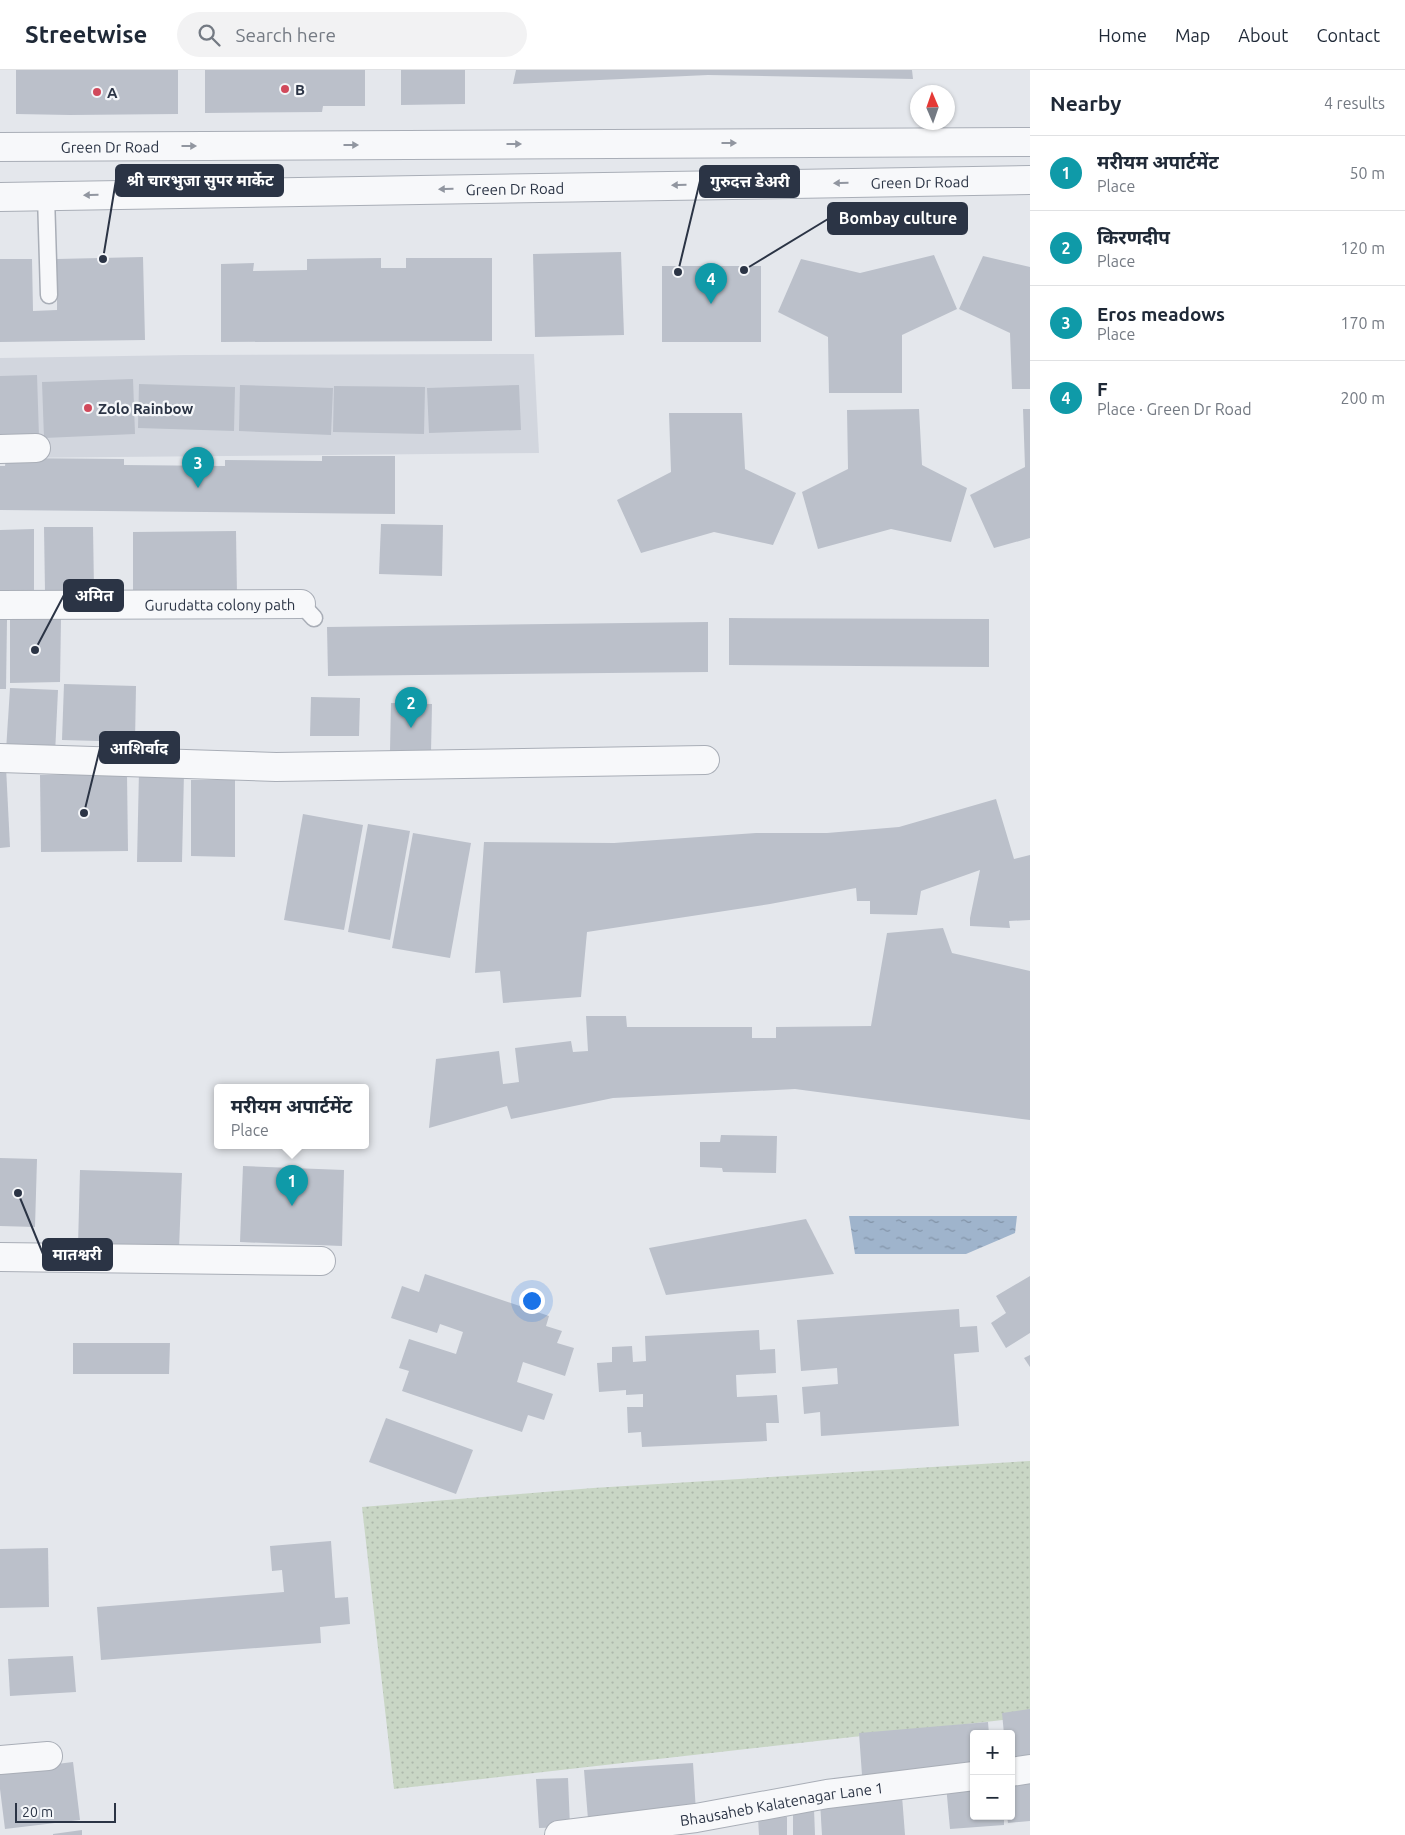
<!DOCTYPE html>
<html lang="en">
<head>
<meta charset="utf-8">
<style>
	:root { --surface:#fff; --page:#f2f2f3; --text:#1f2937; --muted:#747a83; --line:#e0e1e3; --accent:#d1495b }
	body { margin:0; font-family:Ubuntu,"Noto Sans Devanagari",sans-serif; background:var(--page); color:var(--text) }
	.controls { position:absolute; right:15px; bottom:15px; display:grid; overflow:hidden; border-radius:5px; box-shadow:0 1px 4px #0004 }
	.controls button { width:45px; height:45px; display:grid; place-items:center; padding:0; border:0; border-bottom:1px solid var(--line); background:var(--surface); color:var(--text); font:25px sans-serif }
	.compass { position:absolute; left:910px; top:15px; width:45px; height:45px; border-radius:50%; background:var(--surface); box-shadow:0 1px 4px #0004; rotate:358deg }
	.scale { position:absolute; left:15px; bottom:12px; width:101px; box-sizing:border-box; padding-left:5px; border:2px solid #2b3445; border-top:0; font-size:14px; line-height:18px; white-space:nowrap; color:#2b3445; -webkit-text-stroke:4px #f4f6f9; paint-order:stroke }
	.you { position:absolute; left:531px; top:1230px; width:18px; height:18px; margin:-12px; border:4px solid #fff; border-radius:50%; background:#1a73e8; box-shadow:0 0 0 8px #1a73e833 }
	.badge { display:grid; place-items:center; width:32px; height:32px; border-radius:50%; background:var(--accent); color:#fff; font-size:16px; font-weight:700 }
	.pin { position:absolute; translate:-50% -41px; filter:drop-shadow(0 1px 2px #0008) }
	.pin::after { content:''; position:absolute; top:26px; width:18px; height:15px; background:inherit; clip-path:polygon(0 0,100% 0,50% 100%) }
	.popup { position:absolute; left:214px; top:1014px; width:155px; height:65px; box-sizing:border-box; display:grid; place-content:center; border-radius:5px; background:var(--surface); filter:drop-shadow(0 1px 4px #0005); font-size:16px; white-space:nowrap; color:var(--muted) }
	.popup b { font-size:19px; color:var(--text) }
	.popup::after { content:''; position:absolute; left:50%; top:100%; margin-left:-10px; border:10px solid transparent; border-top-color:var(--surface) }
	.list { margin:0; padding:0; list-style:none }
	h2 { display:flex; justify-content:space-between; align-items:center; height:65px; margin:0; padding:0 20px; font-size:21px }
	h2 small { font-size:16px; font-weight:400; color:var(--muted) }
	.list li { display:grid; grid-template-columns:32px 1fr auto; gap:15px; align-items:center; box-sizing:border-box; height:75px; padding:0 20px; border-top:1px solid var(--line) }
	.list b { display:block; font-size:19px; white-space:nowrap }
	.list p { margin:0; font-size:16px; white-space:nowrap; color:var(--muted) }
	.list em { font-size:16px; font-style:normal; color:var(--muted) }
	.icon { flex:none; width:28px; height:28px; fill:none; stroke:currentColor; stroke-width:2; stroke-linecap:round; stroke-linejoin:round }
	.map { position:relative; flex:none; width:1030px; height:1765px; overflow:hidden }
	header { display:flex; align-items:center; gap:30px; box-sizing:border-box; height:70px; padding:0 25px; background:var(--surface); border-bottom:1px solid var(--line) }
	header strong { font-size:24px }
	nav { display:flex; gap:28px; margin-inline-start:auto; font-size:18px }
	.search { width:350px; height:45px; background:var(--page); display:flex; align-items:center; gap:12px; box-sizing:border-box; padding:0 18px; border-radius:28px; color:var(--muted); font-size:19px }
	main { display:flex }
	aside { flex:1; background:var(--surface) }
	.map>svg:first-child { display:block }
	.built { fill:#d2d6de }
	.green { fill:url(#green-dots) }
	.water { fill:url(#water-ripples) }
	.building { fill:#bbc0ca }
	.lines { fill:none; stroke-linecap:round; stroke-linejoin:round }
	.service-casing { stroke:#a9aeb7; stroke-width:19 }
	.minor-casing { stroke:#a9aeb7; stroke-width:30 }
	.service { stroke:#f7f8fa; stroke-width:16 }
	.minor { stroke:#f7f8fa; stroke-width:28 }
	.oneway { fill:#9196a0 }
	.poi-dot { fill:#d1495b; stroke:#f4f6f9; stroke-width:2 }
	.labels { text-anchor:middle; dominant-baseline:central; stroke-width:4.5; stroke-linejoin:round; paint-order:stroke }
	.poi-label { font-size:15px; font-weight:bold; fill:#2b3445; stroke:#f4f6f9; text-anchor:start }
	.street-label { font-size:15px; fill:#2b3445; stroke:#f4f6f9 }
	.leader { fill:none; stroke:#2b3445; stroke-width:2 }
	.callout-dot { fill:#2b3445; stroke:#f4f6f9; stroke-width:2 }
	.callout { fill:#2b3445; stroke:#2b3445; stroke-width:2 }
	.callout-label { font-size:16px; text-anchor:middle; font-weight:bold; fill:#fff }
</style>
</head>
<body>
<header>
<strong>Streetwise</strong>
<div class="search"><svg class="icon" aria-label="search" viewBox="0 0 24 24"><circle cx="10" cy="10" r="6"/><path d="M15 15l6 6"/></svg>Search here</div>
<nav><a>Home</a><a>Map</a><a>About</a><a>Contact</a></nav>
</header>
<main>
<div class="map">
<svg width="1030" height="1765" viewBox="0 0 1030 1765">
	<defs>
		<pattern id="green-dots" width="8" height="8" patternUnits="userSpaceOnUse" patternTransform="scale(1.25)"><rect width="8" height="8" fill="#c9d6c5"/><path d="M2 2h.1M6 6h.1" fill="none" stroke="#adb8ab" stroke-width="1.8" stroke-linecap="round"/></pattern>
		<pattern id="water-ripples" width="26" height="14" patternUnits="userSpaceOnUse" patternTransform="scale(1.25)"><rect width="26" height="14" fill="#9fb4cc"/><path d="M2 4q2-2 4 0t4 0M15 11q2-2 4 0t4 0" fill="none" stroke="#8293a7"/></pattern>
	</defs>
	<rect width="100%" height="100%" fill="#e4e7ec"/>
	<!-- built -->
	<polygon class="built" points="534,284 539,383 0,388 0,288 186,285"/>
	<!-- green -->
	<polygon class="green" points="1030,1391 1030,1647 394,1719 362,1437 593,1418"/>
	<!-- water -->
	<polygon class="water" points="849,1146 1017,1146 1015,1163 966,1184 855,1184"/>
	<!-- building -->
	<g class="building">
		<polygon points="16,0 178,0 178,44 70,45 16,44"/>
		<polygon points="205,0 365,0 365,36 323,36 322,42 205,43"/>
		<polygon points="401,0 465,0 465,34 401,35"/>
		<polygon points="516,0 912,0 913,9 708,5 513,14"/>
		<polygon points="621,182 624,265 535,267 533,184"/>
		<polygon points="934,185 957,239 902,265 902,323 829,323 828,267 778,242 801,189 860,203"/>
		<polygon points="983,186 1030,197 1030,319 1012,319 1010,263 959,239"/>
		<polygon points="143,187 145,270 0,272 0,189 32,189 33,241 57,240 57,189"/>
		<polygon points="381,188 381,198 406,198 406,188 492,188 492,271 221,272 221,194 254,193 253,201 307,200 307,189"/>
		<rect x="662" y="196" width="99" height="76"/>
		<polygon points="37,305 39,367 0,368 0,306"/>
		<polygon points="133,309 135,364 44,368 42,312"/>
		<polygon points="139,314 235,317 234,361 138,358"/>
		<polygon points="240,315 333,318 331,365 239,361"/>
		<polygon points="519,315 521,360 429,363 427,318"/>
		<polygon points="334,316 425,317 424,364 333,362"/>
		<polygon points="919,339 922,395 967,418 951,472 891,459 818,479 802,422 848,399 847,340"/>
		<polygon points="1023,339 1030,339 1030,468 994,478 970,425 1025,397"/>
		<polygon points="669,343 742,343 745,399 796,423 773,475 714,462 641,483 617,430 671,402"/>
		<polygon points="322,386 395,386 395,444 0,440 0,396 5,396 6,388 124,389 124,395 225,396 225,390 322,391"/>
		<polygon points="381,454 443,455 442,506 379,504"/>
		<polygon points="44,457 93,457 94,521 45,522"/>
		<polygon points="34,459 34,520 0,520 0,460"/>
		<polygon points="236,461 237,526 133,527 133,462"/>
		<polygon points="10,548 61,548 60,612 10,613"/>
		<polygon points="729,548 989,549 989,597 729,595"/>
		<polygon points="0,550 7,550 6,619 0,619"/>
		<polygon points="708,552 708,602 328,606 327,557"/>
		<polygon points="64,614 136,616 135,672 62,670"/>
		<polygon points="10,618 58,620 55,684 6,681"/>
		<polygon points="311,627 360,628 359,666 310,666"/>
		<polygon points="391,633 432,634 431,682 390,681"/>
		<polygon points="0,697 6,697 10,777 0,778"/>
		<polygon points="139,701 184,702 182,792 137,792"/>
		<polygon points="127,704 128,781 41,782 40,705"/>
		<polygon points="191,710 235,710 235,787 191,786"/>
		<polygon points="996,729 1014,789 1030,785 1030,850 1009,851 1010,858 970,856 970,848 980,800 921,821 917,845 870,844 870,831 857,831 856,818 770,834 587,862 581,927 503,933 500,901 475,903 484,772 614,773 756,763 827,763 899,757"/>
		<polygon points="303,744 363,755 344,860 284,850"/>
		<polygon points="368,754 410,761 390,870 348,862"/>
		<polygon points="413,763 471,773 450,888 392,878"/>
		<polygon points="943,858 952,883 1030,901 1030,1050 795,1019 613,1028 511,1049 507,1036 429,1058 436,989 499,981 503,1014 519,1012 515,978 571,971 573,982 588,981 586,946 626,946 627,957 752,957 752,968 776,968 776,957 871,956 887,863"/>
		<polygon points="721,1065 777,1066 776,1103 723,1102 722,1098 700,1097 700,1072 720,1072"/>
		<polygon points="0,1088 37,1089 35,1157 0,1156"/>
		<polygon points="243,1096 344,1100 342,1176 240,1172"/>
		<polygon points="80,1100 182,1103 179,1179 78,1176"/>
		<polygon points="806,1149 834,1204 666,1225 649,1178"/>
		<polygon points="425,1204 549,1246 546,1256 562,1261 557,1273 574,1278 565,1306 523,1292 517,1312 553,1324 544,1350 528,1345 522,1362 402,1321 409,1301 399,1298 409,1269 456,1284 463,1262 440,1254 437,1263 391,1248 402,1216 419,1222"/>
		<polygon points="1030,1206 1030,1263 1006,1278 991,1253 1006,1243 996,1226"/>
		<polygon points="959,1239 960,1257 977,1256 979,1282 954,1284 959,1356 821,1366 820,1342 804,1344 802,1317 838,1314 837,1298 801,1301 797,1250"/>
		<polygon points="759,1260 760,1280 775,1279 776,1303 736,1305 737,1327 777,1325 779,1353 766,1353 767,1371 642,1377 641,1362 628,1363 627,1337 643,1337 643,1324 626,1325 626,1320 599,1322 597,1293 612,1292 612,1277 632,1276 633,1292 646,1291 645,1266"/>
		<polygon points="73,1273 170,1273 169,1304 73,1304"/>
		<polygon points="1030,1285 1030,1297 1024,1288"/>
		<polygon points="386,1348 473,1380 456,1424 369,1392"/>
		<polygon points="331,1471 335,1528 348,1527 350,1554 320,1557 321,1573 101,1590 97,1537 284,1522 282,1500 272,1501 270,1476"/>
		<polygon points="48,1478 49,1537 0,1538 0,1479"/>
		<polygon points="73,1586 76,1622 10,1626 8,1589"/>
		<polygon points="1030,1639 1030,1688 1011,1690 1011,1664 1004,1664 1002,1643"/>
		<polygon points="988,1652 989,1664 974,1664 974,1695 862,1705 859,1663"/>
		<polygon points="73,1692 80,1750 5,1759 0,1719 0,1701"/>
		<polygon points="693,1693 696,1742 588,1749 584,1700"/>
		<polygon points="1030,1707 1030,1751 1008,1753 1007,1746 1011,1746 1011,1708"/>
		<polygon points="568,1708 570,1757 539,1758 536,1709"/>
		<polygon points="974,1712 974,1746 1004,1746 1004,1755 950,1759 946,1715"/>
		<polygon points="902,1726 905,1765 822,1765 820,1732"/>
		<polygon points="814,1739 815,1765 793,1765 793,1740"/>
		<polygon points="787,1747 787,1765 759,1765 758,1748"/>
		<polygon points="82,1760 82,1765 53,1765 53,1764"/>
	</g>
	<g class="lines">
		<!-- service casing -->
		<g class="service-casing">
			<g id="service">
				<polyline points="46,126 49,225"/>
				<polyline points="301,534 314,548"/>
			</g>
		</g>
		<!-- minor casing -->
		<g class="minor-casing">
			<g id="minor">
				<path id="s1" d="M 0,77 L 1030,72"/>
				<path id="s2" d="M 0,127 L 1030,110"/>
				<polyline points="0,379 36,378"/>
				<path id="s3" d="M 0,535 L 301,534"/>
				<polyline points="0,688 276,697 705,690"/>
				<polyline points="0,1187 321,1191"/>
				<polyline points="0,1690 48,1686"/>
				<polyline points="1011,1702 1030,1699"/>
				<path id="s4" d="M 559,1765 L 696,1748 L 827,1724 L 974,1706"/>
			</g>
		</g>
		<!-- service -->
		<use href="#service" class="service"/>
		<!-- minor -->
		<use href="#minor" class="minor"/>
	</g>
	<!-- one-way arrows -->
	<defs><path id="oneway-solid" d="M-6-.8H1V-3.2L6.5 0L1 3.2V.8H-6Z" transform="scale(1.25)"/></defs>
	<g class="oneway">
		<use href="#oneway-solid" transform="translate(729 73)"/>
		<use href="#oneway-solid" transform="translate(514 74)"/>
		<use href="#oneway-solid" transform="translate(351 75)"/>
		<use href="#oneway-solid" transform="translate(189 76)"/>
		<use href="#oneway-solid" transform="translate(841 113) rotate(179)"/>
		<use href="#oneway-solid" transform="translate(679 115) rotate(179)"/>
		<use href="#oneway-solid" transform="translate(446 119) rotate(179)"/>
		<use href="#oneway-solid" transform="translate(91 125) rotate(179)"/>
	</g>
	<!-- markers -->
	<g class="poi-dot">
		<circle cx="285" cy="19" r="5"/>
		<circle cx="97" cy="22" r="5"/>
		<circle cx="88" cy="338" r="5"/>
	</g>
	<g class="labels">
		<!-- poi labels -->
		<g class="poi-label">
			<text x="295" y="19">B</text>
			<text x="107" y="22">A</text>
			<text x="98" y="338">Zolo Rainbow</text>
		</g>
		<!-- street labels -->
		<g class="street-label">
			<text stroke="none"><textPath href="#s1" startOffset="110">Green Dr Road</textPath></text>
			<text stroke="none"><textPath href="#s2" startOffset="920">Green Dr Road</textPath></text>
			<text stroke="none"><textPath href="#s2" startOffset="515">Green Dr Road</textPath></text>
			<text stroke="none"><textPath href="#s3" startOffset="220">Gurudatta colony path</textPath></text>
			<text stroke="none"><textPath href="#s4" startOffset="225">Bhausaheb Kalatenagar Lane 1</textPath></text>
		</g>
	</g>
	<!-- callouts -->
	<path class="leader" d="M103 189L116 110M678 202L700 111M744 200L828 149M35 580L64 525M84 743L100 678M18 1123L43 1184"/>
	<g class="callout-dot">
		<circle cx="103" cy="189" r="5"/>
		<circle cx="678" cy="202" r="5"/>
		<circle cx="744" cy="200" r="5"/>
		<circle cx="35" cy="580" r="5"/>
		<circle cx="84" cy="743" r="5"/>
		<circle cx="18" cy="1123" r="5"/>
	</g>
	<g class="callout">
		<rect x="116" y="95" width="167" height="31" rx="5"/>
		<rect x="700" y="96" width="99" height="31" rx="5"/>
		<rect x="828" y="133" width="139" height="31" rx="5"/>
		<rect x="64" y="510" width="59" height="31" rx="5"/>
		<rect x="100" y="662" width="79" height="31" rx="5"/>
		<rect x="43" y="1169" width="69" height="31" rx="5"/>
	</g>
	<g class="callout-label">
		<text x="200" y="116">श्री चारभुजा सुपर मार्केट</text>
		<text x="750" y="117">गुरुदत्त डेअरी</text>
		<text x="898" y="154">Bombay culture</text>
		<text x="94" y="531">अमित</text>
		<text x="139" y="684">आशिर्वाद</text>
		<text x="77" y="1190">मातश्वरी</text>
	</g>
</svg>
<div class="controls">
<button>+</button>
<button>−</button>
</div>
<svg class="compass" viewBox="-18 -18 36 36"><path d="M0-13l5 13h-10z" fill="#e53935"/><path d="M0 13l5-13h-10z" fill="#747a83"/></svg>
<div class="scale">20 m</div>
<div class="you"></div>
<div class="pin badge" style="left:292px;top:1136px;background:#0f9aa8">1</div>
<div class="popup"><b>मरीयम अपार्टमेंट</b>Place</div>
<div class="pin badge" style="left:411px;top:658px;background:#0f9aa8">2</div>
<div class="pin badge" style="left:198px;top:418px;background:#0f9aa8">3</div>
<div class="pin badge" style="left:711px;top:234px;background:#0f9aa8">4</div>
</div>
<aside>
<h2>Nearby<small>4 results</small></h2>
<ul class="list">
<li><span class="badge" style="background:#0f9aa8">1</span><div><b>मरीयम अपार्टमेंट</b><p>Place</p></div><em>50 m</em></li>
<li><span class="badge" style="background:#0f9aa8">2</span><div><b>किरणदीप</b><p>Place</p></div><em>120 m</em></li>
<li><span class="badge" style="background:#0f9aa8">3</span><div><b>Eros meadows</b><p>Place</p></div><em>170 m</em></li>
<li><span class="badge" style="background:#0f9aa8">4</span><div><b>F</b><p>Place · Green Dr Road</p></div><em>200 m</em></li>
</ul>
</aside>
</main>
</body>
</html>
